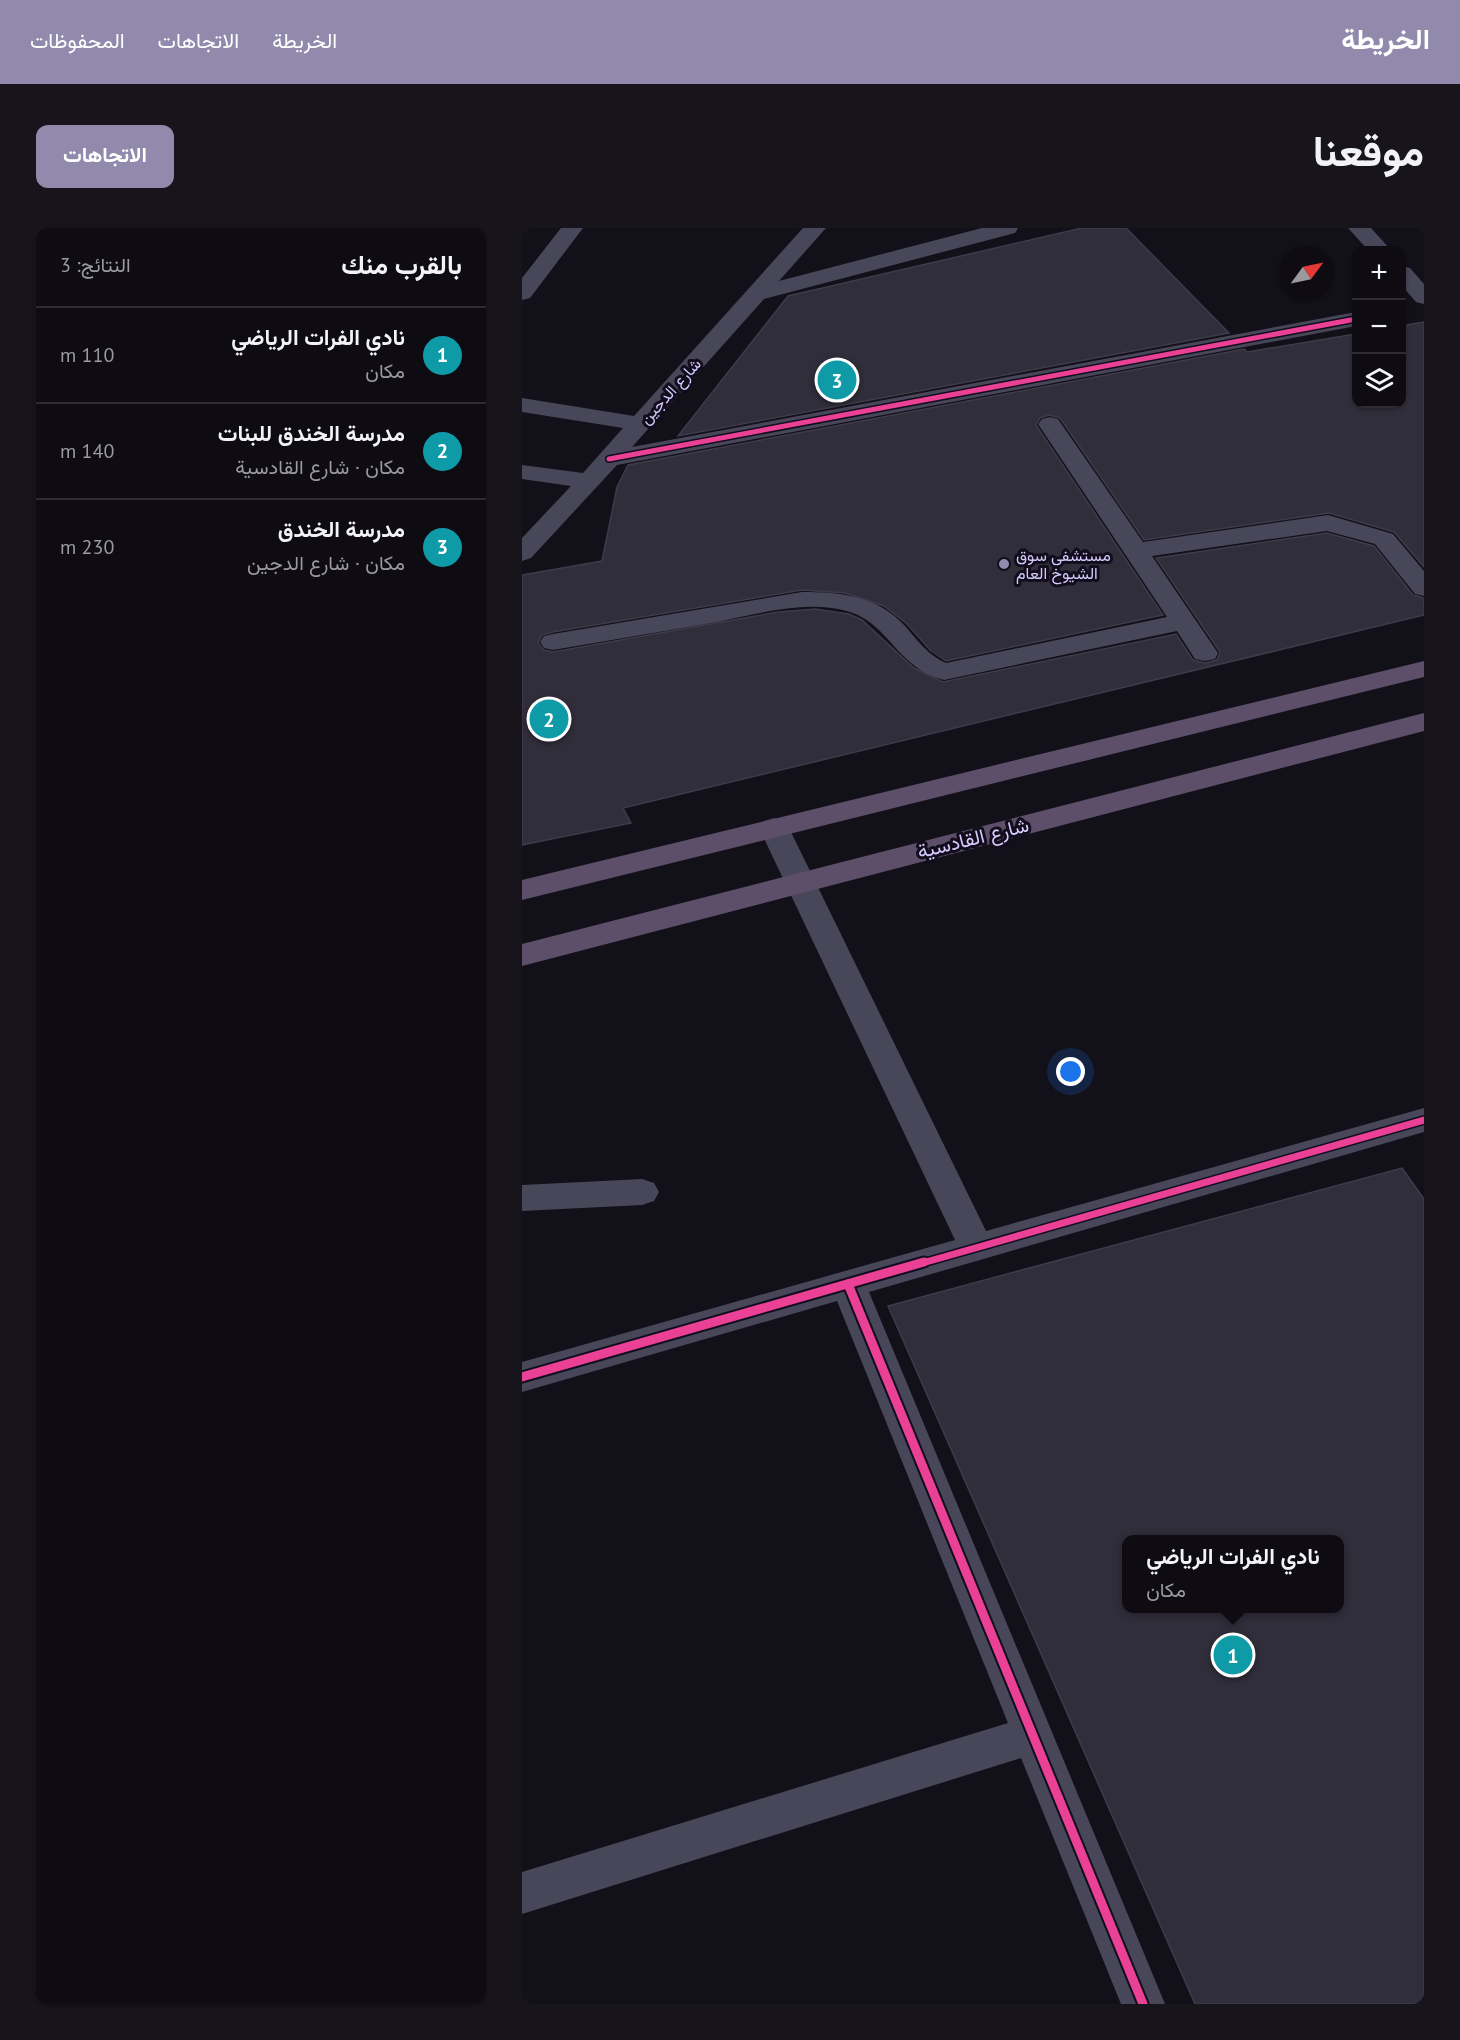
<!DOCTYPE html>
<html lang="ar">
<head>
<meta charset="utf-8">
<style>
	:root { --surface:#0e0c12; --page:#17151b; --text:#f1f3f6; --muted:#9b9b9f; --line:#2e2c32; --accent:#918aac }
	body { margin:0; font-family:"PT Sans",Vazirmatn,sans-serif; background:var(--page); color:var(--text); direction:rtl }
	.controls { position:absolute; right:18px; top:18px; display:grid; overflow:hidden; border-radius:12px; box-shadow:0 2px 4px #0004 }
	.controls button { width:54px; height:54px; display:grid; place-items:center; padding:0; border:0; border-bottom:2px solid var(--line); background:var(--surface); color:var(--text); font:30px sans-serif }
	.compass { position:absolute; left:758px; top:18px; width:54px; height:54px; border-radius:50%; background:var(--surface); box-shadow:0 2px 4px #0004; rotate:57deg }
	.you { position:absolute; left:549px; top:844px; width:21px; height:21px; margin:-15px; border:4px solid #fff; border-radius:50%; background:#1a73e8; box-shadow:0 0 0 9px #1a73e833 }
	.badge { display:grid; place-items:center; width:39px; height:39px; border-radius:50%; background:var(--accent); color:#fff; font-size:20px; font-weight:700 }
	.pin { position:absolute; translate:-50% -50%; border:3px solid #fff; box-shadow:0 2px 6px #0006 }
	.popup { position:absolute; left:600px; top:1307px; width:222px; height:78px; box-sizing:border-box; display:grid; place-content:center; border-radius:12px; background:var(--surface); filter:drop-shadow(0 2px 4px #0005); font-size:20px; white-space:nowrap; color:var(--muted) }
	.popup b { font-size:22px; color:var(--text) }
	.popup::after { content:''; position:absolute; left:50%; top:100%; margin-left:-12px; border:12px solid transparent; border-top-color:var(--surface) }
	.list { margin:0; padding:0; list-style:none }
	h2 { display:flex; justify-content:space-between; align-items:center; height:78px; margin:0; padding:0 24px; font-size:26px }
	h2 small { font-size:20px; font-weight:400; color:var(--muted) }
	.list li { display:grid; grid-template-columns:39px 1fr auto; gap:18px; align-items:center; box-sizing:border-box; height:96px; padding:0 24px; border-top:2px solid var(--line) }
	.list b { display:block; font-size:22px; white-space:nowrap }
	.list p { margin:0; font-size:20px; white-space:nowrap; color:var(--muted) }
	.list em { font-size:20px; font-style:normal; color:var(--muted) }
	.icon { flex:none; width:33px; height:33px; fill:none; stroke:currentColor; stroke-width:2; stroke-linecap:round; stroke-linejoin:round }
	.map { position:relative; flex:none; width:902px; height:1776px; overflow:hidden; direction:ltr; border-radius:12px }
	header { display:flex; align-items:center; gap:36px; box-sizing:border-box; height:84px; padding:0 30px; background:var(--accent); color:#fff }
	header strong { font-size:28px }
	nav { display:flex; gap:33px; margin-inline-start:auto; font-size:21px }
	.intro { display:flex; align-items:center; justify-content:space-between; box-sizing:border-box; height:144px; padding:0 36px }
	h1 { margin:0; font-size:42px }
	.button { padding:15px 27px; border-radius:12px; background:var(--accent); color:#fff; font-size:21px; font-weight:700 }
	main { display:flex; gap:36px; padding:0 36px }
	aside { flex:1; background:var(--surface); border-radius:12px; box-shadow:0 2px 4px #0004 }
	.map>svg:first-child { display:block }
	.building { fill:#312e3b; stroke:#3f3a4c; stroke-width:1.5; fill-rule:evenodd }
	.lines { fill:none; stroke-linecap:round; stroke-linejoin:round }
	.minor { fill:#484659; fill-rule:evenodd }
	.major { fill:#5d4f6a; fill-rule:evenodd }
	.cycleway-far2-casing { stroke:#110d1c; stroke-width:8 }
	.cycleway-far1-casing { stroke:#110d1c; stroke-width:10 }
	.cycleway-casing { stroke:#110d1c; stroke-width:13 }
	.cycleway-far2 { stroke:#ea4096; stroke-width:5 }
	.cycleway-far1 { stroke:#ea4096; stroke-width:7 }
	.cycleway { stroke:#ea4096; stroke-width:9 }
	.poi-dot { fill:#918aac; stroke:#110d1c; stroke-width:2 }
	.labels { text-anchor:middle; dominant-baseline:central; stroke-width:6; stroke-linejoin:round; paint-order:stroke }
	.far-street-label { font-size:16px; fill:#d5cbfc; stroke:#110d1c }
	.far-poi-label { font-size:16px; fill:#d5cbfc; stroke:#110d1c; text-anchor:start }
	.street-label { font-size:20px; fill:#d5cbfc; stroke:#110d1c }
</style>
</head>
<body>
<header>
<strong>الخريطة</strong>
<nav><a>الخريطة</a><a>الاتجاهات</a><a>المحفوظات</a></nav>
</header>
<div class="intro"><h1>موقعنا</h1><a class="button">الاتجاهات</a></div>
<main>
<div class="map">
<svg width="902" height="1776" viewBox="0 0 902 1776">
	<rect width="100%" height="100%" fill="#121018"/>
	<!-- building -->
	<g class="building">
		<polygon points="560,0 604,0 707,105 156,208 266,68"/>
		<polygon points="902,94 902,339 872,304 807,285 622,312 538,190 527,187 518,190 514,197 641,387 424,433 408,422 385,396 362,378 323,365 280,362 31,404 20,407 16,415 22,422 31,424 256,384 293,381 327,386 340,392 392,440 421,454 654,406 671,432 683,435 695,432 698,424 634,330 805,305 852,318 891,367 902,370 902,387 101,580 109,595 0,617 0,347 80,333 95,259 106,237 722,121 725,124 834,106 834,176 879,176 879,98"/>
		<path d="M 880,940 L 902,971 L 902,1776 L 673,1776 L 366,1078 ZM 604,1311 L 818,1311 L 818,1380 L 604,1380 Z"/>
	</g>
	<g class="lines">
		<!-- minor -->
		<g class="minor">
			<polygon points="39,0 61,0 8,70 0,72 0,50"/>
			<polygon points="281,0 304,0 257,53 460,0 496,0 493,5 242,71 110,219 834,84 834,98 95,237 9,330 0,333 0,310 49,258 0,251 0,237 61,245 101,200 0,184 0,170 112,188"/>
			<polygon points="826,0 849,0 869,22 846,22"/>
			<polygon points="880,38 888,40 902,56 902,76 894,74 880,58"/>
			<path d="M 528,189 L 536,191 L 621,314 L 806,287 L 871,306 L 902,343 L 902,368 L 893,366 L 853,316 L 805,303 L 630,328 L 696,425 L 693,431 L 683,433 L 673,431 L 655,403 L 422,452 C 376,441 367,396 328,384 C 283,370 229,388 184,396 C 133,405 82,413 31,422 L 22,420 L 18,414 L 22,408 L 31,406 L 280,364 C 319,364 356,368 383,398 C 395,412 407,428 424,435 L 645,389 L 516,196 L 520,191 Z"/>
			<polygon points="252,590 262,593 267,600 464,1003 902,880 902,904 347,1064 643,1776 599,1776 499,1530 0,1686 0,1644 486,1495 315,1073 0,1164 0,1134 433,1012 237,600 242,593"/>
			<polygon points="120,951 132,955 137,964 132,973 120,977 0,983 0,957"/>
		</g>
		<!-- major -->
		<g class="major">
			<polygon points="902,433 902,449 0,672 0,652"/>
			<polygon points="902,485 902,503 0,738 0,716"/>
		</g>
		<!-- cycleway-far2 casing -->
		<g class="cycleway-far2-casing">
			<polyline id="cycleway-far2" points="87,231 834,91"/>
		</g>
		<!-- cycleway-far1 casing -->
		<g class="cycleway-far1-casing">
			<polyline id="cycleway-far1" points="397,1036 902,892"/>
		</g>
		<!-- cycleway casing -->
		<g class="cycleway-casing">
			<g id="cycleway">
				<polyline points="326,1056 621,1776"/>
				<polyline points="0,1149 402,1034"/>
			</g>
		</g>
		<!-- cycleway-far2 -->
		<use href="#cycleway-far2" class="cycleway-far2"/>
		<!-- cycleway-far1 -->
		<use href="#cycleway-far1" class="cycleway-far1"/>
		<!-- cycleway -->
		<use href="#cycleway" class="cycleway"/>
	</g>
	<!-- markers -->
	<circle class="poi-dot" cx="482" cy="336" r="6"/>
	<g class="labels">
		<!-- far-street labels -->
		<g class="far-street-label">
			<text transform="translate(148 163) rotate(-48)">شارع الدجين</text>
		</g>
		<!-- far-poi labels -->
		<g class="far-poi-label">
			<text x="494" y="327">مستشفى سوق<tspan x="494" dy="18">الشيوخ العام</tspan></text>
		</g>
		<!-- street labels -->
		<g class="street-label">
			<text transform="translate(451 610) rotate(-14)">شارع القادسية</text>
		</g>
	</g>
</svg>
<div class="controls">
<button>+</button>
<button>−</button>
<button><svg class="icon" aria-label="layers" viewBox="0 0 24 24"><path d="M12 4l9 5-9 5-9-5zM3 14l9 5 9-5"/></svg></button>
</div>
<svg class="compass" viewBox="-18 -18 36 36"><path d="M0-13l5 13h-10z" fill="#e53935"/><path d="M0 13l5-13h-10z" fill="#9b9b9f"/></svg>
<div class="you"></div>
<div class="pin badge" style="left:711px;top:1427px;background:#0f9aa8">1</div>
<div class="popup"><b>نادي الفرات الرياضي</b>مكان</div>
<div class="pin badge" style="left:27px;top:491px;background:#0f9aa8">2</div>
<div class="pin badge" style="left:315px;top:152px;background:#0f9aa8">3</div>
</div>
<aside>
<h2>بالقرب منك<small>النتائج: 3</small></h2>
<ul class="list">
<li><span class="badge" style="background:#0f9aa8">1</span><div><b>نادي الفرات الرياضي</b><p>مكان</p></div><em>110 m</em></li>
<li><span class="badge" style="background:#0f9aa8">2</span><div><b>مدرسة الخندق للبنات</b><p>مكان · شارع القادسية</p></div><em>140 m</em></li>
<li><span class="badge" style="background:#0f9aa8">3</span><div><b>مدرسة الخندق</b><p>مكان · شارع الدجين</p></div><em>230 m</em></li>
</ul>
</aside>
</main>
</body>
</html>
